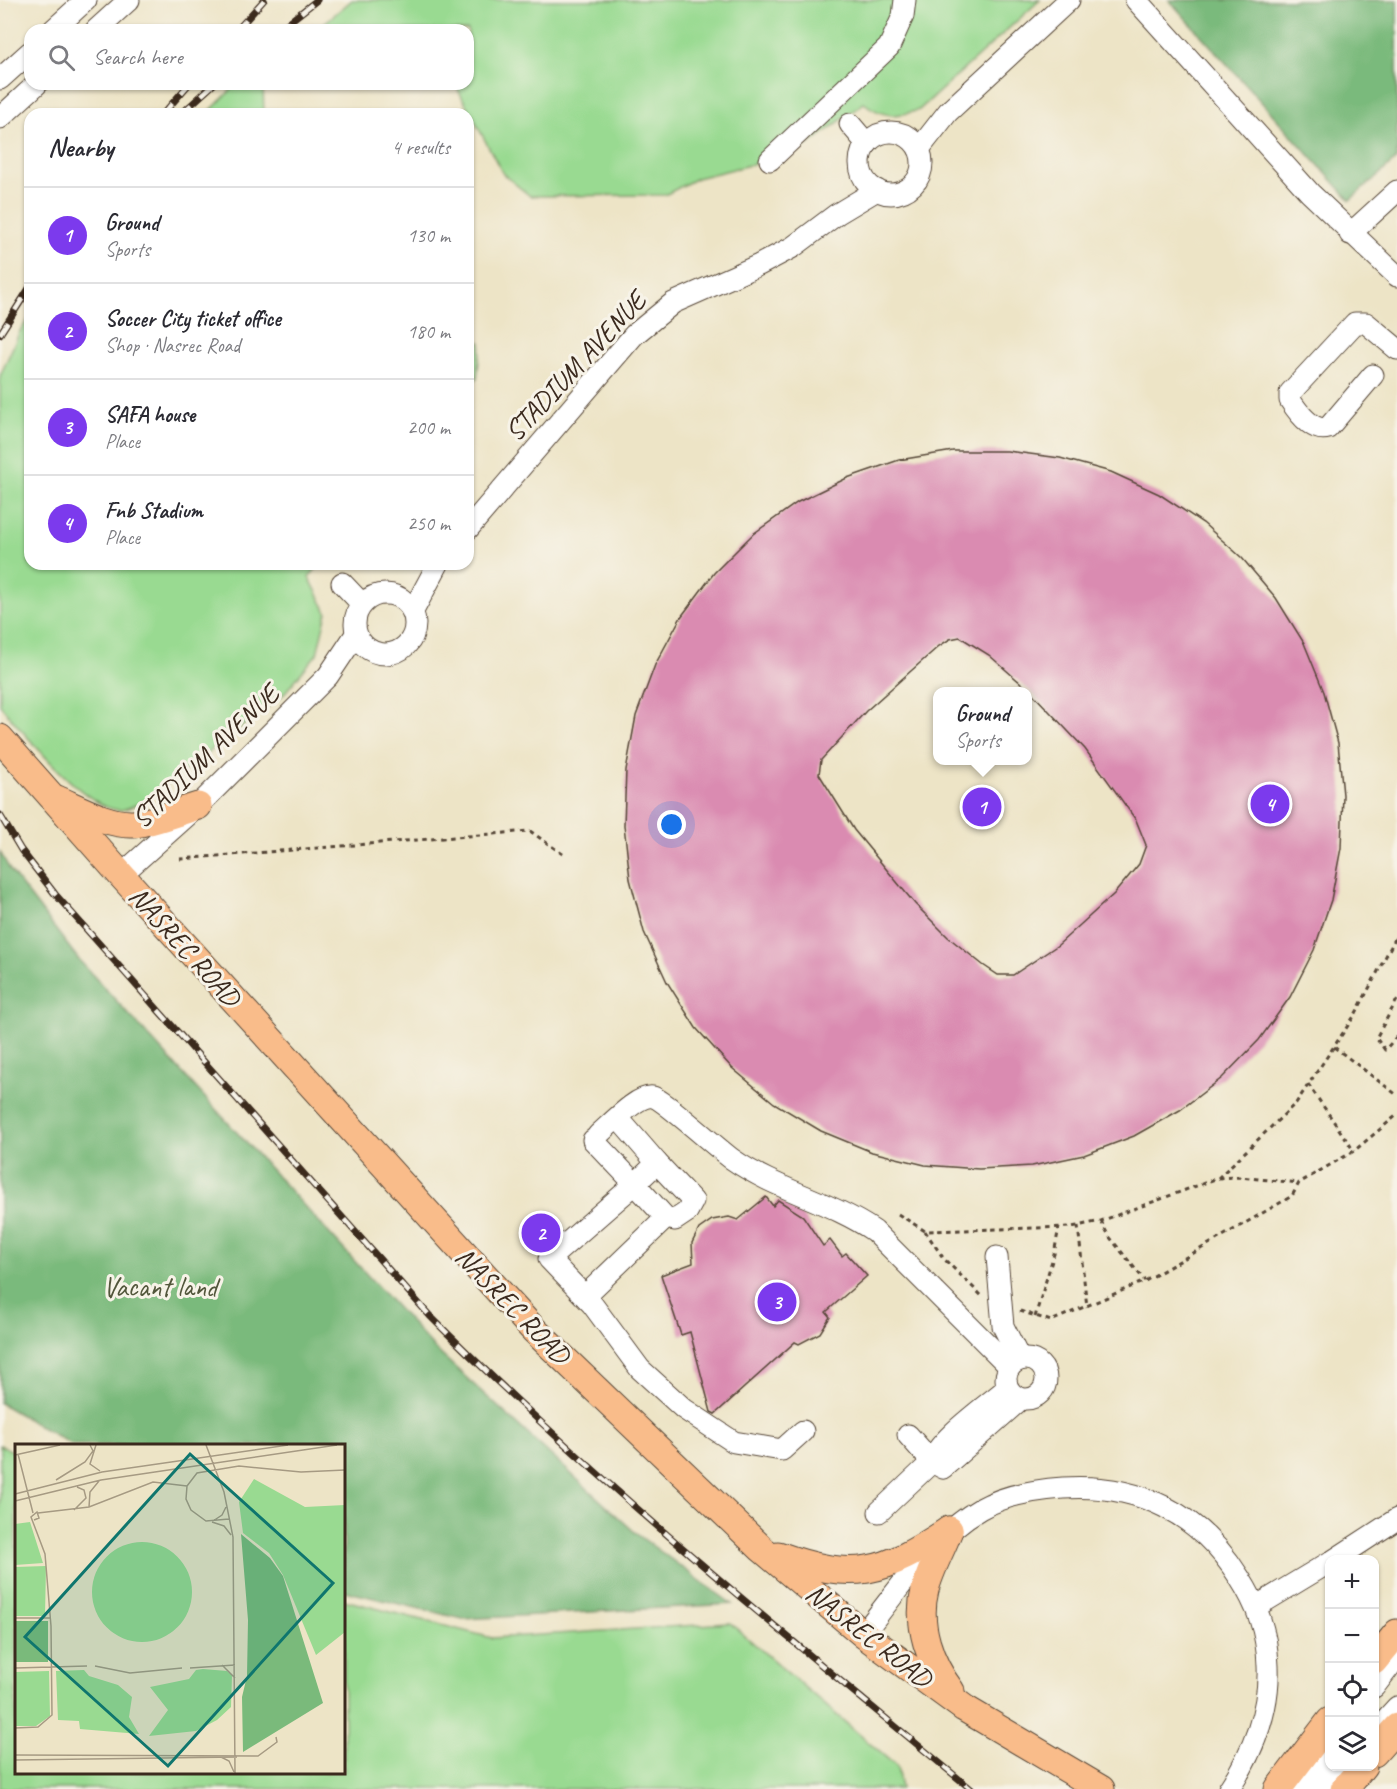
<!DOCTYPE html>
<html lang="en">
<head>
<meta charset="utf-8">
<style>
	:root { --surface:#fff; --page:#f2f2f3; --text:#2b2b33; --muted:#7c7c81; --line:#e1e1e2; --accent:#7c3aed }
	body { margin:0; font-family:Caveat,sans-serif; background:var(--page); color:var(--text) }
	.controls { position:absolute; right:18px; bottom:18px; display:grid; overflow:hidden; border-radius:12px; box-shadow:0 2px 4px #0004 }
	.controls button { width:54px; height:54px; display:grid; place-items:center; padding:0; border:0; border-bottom:2px solid var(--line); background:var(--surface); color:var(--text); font:30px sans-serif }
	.you { position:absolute; left:672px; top:825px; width:21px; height:21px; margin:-15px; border:4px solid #fff; border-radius:50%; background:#1a73e8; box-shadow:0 0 0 9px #1a73e833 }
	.badge { display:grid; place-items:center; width:39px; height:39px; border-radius:50%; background:var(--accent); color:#fff; font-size:20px; font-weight:700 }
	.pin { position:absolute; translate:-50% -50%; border:3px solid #fff; box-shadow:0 2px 6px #0006 }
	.popup { position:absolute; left:933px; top:687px; width:99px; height:78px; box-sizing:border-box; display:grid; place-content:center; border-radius:12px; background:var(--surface); filter:drop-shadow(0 2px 4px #0005); font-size:20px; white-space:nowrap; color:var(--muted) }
	.popup b { font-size:22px; color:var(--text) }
	.popup::after { content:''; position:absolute; left:50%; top:100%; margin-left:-12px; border:12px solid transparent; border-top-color:var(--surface) }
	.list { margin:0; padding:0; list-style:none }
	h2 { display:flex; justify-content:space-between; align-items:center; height:78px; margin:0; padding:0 24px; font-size:26px }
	h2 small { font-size:20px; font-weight:400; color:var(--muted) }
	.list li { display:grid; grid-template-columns:39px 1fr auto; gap:18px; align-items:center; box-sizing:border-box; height:96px; padding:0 24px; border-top:2px solid var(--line) }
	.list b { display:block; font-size:22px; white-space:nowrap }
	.list p { margin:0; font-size:20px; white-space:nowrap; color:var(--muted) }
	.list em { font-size:20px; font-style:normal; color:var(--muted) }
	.icon { flex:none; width:33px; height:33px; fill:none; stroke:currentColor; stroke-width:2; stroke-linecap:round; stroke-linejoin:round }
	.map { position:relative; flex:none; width:1397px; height:1789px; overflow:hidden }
	.search { position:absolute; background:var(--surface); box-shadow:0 2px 4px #0004; left:24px; top:24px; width:450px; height:66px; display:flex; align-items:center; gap:15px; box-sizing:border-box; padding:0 21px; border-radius:18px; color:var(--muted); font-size:22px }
	.panel { position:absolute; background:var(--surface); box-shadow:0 2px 4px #0004; left:24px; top:108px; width:450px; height:462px; border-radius:18px }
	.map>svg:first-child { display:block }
	.green { fill:#99da91; stroke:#6a8258; stroke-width:1.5 }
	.forest { fill:#7aba7b; stroke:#5a724c; stroke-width:1.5 }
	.building { fill:#da8bb1; fill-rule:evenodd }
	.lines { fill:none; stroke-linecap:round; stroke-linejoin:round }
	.minor-casing { stroke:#564637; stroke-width:23 }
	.major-casing { stroke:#564637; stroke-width:29 }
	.path { stroke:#564637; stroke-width:3; stroke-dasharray:4.5 4.5; stroke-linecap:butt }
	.minor { stroke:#fff; stroke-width:21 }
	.major { stroke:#f9bc8a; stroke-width:27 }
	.rail-casing { stroke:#3b2a1e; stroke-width:7 }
	.rail { stroke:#f7f3e8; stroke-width:4.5; stroke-dasharray:14; stroke-linecap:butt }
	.labels { text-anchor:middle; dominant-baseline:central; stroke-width:6; stroke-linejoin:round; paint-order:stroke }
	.street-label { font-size:28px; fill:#3b2a1e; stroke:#f7f3e8 }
	.park-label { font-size:28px; fill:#52563b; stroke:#f7f3e8 }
	.inset-road { fill:none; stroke:#a69a83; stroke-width:1.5 }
	.view { fill:#0f766e; fill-opacity:0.15; stroke:#0f766e; stroke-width:3 }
	.inset-edge { fill:none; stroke:#3b2a1e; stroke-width:3 }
</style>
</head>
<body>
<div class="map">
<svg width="1397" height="1789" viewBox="0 0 1397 1789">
	<rect width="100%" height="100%" fill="#f7f3e8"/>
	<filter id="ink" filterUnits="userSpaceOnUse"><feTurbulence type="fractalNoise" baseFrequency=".0167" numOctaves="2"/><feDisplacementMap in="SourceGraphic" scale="12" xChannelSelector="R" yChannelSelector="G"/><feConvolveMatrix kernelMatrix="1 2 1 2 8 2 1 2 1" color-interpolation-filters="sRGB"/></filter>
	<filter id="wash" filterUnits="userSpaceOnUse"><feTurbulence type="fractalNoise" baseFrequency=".008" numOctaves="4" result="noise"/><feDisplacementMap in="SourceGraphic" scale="24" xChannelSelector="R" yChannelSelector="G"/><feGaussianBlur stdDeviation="1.35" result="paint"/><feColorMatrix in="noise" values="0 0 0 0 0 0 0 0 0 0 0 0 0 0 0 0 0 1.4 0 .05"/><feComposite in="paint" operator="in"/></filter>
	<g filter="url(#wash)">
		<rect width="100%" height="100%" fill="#ede4c6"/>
		<!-- green -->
		<g class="green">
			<path d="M 352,0 L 1040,0 L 919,110 C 896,117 883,118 864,103 L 809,144 L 770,160 L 697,178 L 665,195 L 530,196 L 503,174 L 455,84 L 468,84 L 468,30 L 316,30 Z"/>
			<polygon points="237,84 263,84 264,114 207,114"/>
			<path d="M 30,318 L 30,564 L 320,564 L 309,577 L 327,612 L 317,654 L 282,696 L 145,801 C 138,803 127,810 119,810 C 85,809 22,731 0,705 L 0,376 L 20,331 Z"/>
			<polygon points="468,336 481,343 477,378 468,388"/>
			<polygon points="0,1445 16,1453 16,1772 344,1772 344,1600 492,1638 730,1623 897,1767 901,1789 0,1789"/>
		</g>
		<!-- forest -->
		<g class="forest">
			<polygon points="1169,0 1397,0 1397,159 1350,200"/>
			<polygon points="0,852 10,870 79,960 435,1349 638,1535 732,1604 463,1619 344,1591 344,1446 72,1445 0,1403"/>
		</g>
		<g id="blocks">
			<!-- building -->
			<g class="building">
				<path d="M 953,451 L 1007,451 L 1060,458 L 1111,472 L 1159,494 L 1203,523 L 1242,558 L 1276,598 L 1304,643 L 1324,692 L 1338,743 L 1343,795 L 1341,848 L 1331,900 L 1314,950 L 1290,997 L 1259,1040 L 1222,1078 L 1180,1110 L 1134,1136 L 1084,1155 L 1032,1166 L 979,1169 L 925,1165 L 872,1152 L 821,1131 L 774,1103 L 732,1068 L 696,1028 L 667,982 L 644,932 L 630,879 L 624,825 L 626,770 L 636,716 L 655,665 L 681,617 L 714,573 L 753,534 L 798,502 L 847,478 L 899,460 ZM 960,637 L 989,655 L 1031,692 L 1085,749 L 1136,820 L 1146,845 L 1139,864 L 1114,894 L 1058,945 L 1013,975 L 998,975 L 983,965 L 948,937 L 915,904 L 854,830 L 819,774 L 821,760 L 866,711 L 939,646 L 950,639 Z"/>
				<polygon points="766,1197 773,1206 778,1200 803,1216 823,1246 830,1240 842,1256 846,1253 867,1276 826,1312 830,1317 820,1333 799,1344 795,1342 715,1414 711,1412 690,1332 681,1335 661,1275 693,1263 692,1243 699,1229 712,1220 729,1217 738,1220"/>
			</g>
		</g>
	</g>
	<g filter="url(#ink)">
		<use href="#blocks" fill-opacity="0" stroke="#564637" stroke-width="1.5"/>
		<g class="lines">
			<!-- minor casing -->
			<g class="minor-casing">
				<g id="minor">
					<polyline points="1136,0 1310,193 1397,276"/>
					<polyline points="53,30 86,0"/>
					<polyline points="96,30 129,0"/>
					<polyline points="0,79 30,52"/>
					<polyline points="0,118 37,84"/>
					<polyline points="850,124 867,144"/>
					<circle cx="891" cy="163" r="31"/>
					<polyline points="919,149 948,112 1069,0"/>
					<polyline points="770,160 889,47 903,16 905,0"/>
					<polyline points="1350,234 1397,191"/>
					<path d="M 1373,375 L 1328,428 C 1313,433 1297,411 1290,400 L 1290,393 L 1355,323 L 1366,323 L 1397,349"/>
					<polyline points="468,529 634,335 673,303 759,265 793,247 837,214 877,190"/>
					<polyline points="342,583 362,604"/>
					<circle cx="385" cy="624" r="30"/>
					<polyline points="413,611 438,564"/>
					<polyline points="121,875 198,806 328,676 356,634"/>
					<path d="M 598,1135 C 610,1125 638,1094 653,1097 C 663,1099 718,1149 732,1159 C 776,1190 830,1201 874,1231 L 1010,1367"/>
					<polyline points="593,1140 635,1184 549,1259 592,1304 640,1369 684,1409 734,1442 782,1450 803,1431"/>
					<polyline points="657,1163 693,1201 687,1212 675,1220 666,1218"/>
					<polyline points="997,1257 1003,1326 1020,1360"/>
					<polyline points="585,1296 666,1218 635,1184 657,1163 618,1118"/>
					<circle cx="1026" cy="1379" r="20"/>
					<polyline points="908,1435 932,1462 943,1468 1021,1399"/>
					<path d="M 879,1512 L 932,1462 C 935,1441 990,1403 1007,1388"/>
					<polyline points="1334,1560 1397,1519"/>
					<polyline points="1257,1606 1330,1562"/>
					<path d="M 863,1634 C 897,1592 933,1536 980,1509 C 1005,1495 1035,1490 1063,1488 C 1138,1483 1199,1513 1239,1577 C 1257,1605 1267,1631 1268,1666 C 1270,1711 1253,1752 1229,1789"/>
					<polyline points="1374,1687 1397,1657"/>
					<polyline points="1374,1732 1397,1707"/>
					<polyline points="1301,1789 1330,1749"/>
					<polyline points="1321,1789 1342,1766"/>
				</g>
			</g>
			<!-- major casing -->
			<g class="major-casing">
				<g id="major">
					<polyline points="0,738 121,875 533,1329 762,1549 863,1634 964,1708 1101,1789"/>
					<path d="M 57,799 C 80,809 108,825 133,824 C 154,822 177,812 198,806"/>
					<path d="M 949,1530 C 942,1549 930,1570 925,1590 C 916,1625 930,1663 951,1691"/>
					<path d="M 778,1555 C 854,1582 883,1574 949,1530"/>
					<polyline points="1374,1661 1397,1633"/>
					<polyline points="1374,1753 1397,1727"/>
					<polyline points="1278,1789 1330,1721"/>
					<polyline points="1344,1789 1363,1766"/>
				</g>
			</g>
			<!-- path -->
			<g class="path">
				<polyline points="180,859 530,831 564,855"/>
				<polyline points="1397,1000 1376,1038 1385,1050 1397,1036"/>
				<polyline points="1334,1047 1397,1095"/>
				<polyline points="1308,1084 1354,1151"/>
				<polyline points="1218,1178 1239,1177 1299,1183"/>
				<polyline points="898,1214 925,1231 1072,1227 1101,1221 1218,1178 1296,1103 1355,1015 1397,935"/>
				<polyline points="1101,1221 1108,1235 1145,1281"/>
				<polyline points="1078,1226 1087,1307"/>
				<polyline points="925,1231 944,1259 983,1297"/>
				<polyline points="1020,1311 1051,1321 1145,1281 1292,1196 1299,1183 1354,1151 1397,1115"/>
				<polyline points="1035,1317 1054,1254 1059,1227"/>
			</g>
			<!-- minor -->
			<use href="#minor" class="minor"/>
			<!-- major -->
			<use href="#major" class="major"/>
			<!-- rail casing -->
			<g class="rail-casing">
				<g id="rail">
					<polyline points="237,30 264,0"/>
					<polyline points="279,30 317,0"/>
					<polyline points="163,114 189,84"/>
					<polyline points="181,114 214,84"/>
					<polyline points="0,334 30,287"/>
					<path d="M 0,815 L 21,850 L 55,894 L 430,1316 C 599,1485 787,1636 971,1789"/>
				</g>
			</g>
			<!-- rail -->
			<use href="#rail" class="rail"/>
		</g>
	</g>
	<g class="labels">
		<!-- street labels -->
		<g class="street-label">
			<text transform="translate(575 366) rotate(-47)">STADIUM AVENUE</text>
			<text transform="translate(205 756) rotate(-44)">STADIUM AVENUE</text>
			<text transform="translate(185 946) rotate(48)">NASREC ROAD</text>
			<text transform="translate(513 1305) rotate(46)">NASREC ROAD</text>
			<text transform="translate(869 1635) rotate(38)">NASREC ROAD</text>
		</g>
		<!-- park labels -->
		<g class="park-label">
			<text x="160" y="1286">Vacant land</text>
		</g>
	</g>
	<!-- overview -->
	<g transform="translate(15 1444)">
		<rect width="330" height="330" fill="#ede4c6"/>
		<path d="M 239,35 L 290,63 L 330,61 L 330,188 L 301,211 L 268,131 L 254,109 L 228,89 L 224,58 ZM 15,78 L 28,119 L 0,121 L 0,80 ZM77 148a50 50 0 1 1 100 0a50 50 0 1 1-100 0ZM 31,122 L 30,172 L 0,172 L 0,123 ZM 188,225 L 212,227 L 217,231 L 216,263 L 202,276 L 181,287 L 134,292 L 153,266 L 135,243 L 174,235 L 181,226 ZM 69,226 L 74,232 L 103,241 L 117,253 L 114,273 L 124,290 L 65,285 L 64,277 L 43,276 L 41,227 ZM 34,227 L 35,272 L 21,282 L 0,282 L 0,228 Z" fill="#99da91"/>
		<path d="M 226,90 L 255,114 L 268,132 L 308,259 L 228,308 L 227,253 L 232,232 L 233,176 ZM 0,177 L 33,177 L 33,218 L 0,218 Z" fill="#7aba7b"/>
		<path class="inset-road" d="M 81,1 L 75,20 L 85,27M 191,1 L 209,48 L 218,93 L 220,329M 3,10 L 18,69M 0,11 L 45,1M 41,36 L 70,18 L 78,7 L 75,1M 0,50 L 87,28 L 273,1M 0,57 L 86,36 L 322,1M 74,63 L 75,48 L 84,37M 59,66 L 71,54 L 69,46 L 62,43M 23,69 L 74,63 L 138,38 L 172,42M 214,75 L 191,77 L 176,66 L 171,55 L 172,42 L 182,29 L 224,22 L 286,28 L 330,26M 198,77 L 207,71 L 211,63M 197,78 L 209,82 L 216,91M 0,174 L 36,174M 207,221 L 220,234M 80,222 L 115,229 L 167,224M 0,224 L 72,222M 175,224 L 220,221M 0,284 L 23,283 L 37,271 L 36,182 L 30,110 L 16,73 L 22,68 L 24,74 L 19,76M 0,311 L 243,312 L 262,298 L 261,293M 206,313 L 214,317 L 219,328M 0,316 L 222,313"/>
		<path class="view" d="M 175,10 L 318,139 L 153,322 L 10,193 Z"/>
		<rect width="330" height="330" class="inset-edge"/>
	</g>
</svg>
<div class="controls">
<button>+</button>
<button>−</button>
<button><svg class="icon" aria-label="locate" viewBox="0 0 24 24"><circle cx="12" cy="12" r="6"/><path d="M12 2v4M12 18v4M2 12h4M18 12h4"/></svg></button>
<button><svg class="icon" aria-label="layers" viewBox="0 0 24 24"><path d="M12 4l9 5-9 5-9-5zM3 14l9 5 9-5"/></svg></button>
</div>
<div class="you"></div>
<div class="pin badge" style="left:982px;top:807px">1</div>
<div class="popup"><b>Ground</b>Sports</div>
<div class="pin badge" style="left:541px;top:1233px">2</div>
<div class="pin badge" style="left:777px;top:1302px">3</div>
<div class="pin badge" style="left:1270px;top:804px">4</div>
<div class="search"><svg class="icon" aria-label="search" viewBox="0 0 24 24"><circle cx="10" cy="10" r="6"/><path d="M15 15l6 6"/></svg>Search here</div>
<section class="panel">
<h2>Nearby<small>4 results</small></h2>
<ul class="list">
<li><span class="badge">1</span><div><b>Ground</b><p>Sports</p></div><em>130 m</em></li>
<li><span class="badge">2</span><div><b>Soccer City ticket office</b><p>Shop · Nasrec Road</p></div><em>180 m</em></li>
<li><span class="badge">3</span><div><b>SAFA house</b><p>Place</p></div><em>200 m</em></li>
<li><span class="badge">4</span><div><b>Fnb Stadium</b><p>Place</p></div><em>250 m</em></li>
</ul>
</section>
</div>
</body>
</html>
